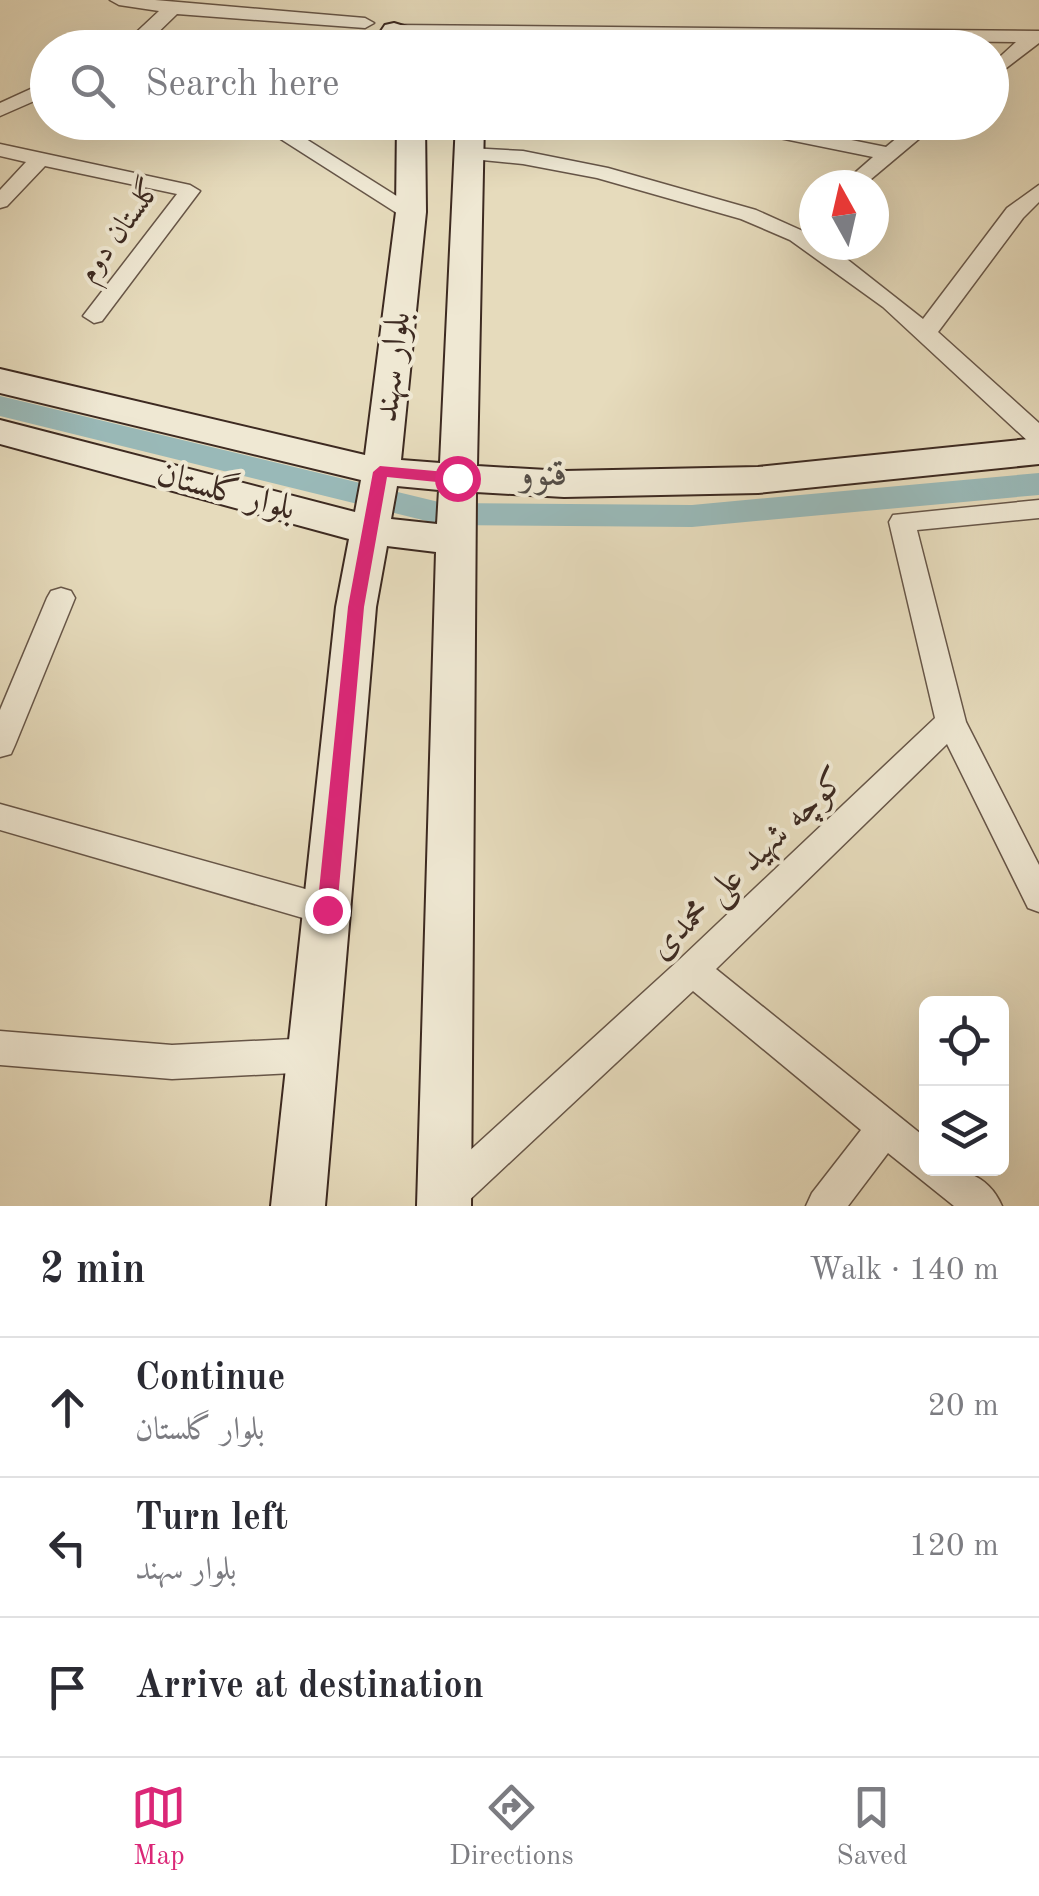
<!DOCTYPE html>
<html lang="en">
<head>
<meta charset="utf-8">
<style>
	:root { --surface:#fff; --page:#f2f2f3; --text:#2b2b33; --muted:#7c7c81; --line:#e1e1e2; --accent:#db2777 }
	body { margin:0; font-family:"Old Standard TT",Amiri,serif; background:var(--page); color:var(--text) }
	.controls { position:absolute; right:30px; bottom:30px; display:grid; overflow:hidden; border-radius:15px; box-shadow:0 10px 40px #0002 }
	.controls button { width:90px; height:90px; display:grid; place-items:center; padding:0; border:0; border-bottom:2px solid var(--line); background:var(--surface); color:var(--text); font:50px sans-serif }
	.compass { position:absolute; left:799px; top:170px; width:90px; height:90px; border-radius:50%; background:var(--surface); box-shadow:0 10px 40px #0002; rotate:352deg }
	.stop { position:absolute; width:30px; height:30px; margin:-22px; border:8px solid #db2777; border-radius:50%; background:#fff }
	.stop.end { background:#db2777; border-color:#fff; box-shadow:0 2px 10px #0008 }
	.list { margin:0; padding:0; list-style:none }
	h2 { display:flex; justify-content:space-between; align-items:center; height:130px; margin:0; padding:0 40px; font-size:42px }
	h2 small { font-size:32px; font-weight:400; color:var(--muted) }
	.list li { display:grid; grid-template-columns:65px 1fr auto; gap:30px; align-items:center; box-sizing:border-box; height:140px; padding:0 40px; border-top:2px solid var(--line) }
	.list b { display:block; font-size:38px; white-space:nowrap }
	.list p { margin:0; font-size:32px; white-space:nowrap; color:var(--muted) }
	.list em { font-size:32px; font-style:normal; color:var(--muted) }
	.icon { flex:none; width:55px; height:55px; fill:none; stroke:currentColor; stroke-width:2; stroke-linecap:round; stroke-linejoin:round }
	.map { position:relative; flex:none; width:1039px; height:1206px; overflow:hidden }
	.search { position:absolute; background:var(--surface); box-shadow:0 10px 40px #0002; left:30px; right:30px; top:30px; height:110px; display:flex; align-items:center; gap:25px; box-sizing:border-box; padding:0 35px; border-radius:55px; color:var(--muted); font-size:38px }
	.sheet { height:550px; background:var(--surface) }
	nav { display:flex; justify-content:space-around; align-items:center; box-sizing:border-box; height:140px; border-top:2px solid var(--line); background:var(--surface); font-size:28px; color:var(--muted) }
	nav a { display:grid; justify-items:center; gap:5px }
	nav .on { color:var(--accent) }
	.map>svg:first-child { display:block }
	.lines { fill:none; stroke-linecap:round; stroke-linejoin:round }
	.canal { fill:#99b9b8; fill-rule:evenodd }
	.street-casing { stroke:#675648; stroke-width:3 }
	.secondary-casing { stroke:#3d2a21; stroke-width:4 }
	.street { fill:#efe8d3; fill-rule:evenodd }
	.secondary { fill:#efe8d3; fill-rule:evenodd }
	.route { fill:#db2777 }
	.labels { text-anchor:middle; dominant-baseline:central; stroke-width:8; stroke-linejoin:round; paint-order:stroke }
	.far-street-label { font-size:30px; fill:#3d2a21; stroke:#efe8d3 }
	.street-label { font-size:35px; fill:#3d2a21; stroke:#efe8d3 }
	.water-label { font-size:38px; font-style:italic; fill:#544e47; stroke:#efe8d3 }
</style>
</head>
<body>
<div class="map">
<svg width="1039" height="1206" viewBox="0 0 1039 1206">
	<rect width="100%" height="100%" fill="#e6dbbc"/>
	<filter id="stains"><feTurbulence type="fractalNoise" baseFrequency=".002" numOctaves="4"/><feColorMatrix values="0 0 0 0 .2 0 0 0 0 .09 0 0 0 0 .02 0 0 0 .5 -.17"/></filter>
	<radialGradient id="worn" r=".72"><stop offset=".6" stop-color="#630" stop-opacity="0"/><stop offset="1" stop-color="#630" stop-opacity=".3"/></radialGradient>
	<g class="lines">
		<!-- canal -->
		<polygon class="canal" points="0,396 443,503 692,505 1039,473 1039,495 692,527 443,525 0,416"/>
		<!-- street casing -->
		<g class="street-casing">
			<g id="street">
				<polygon points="110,0 155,0 365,18 374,23 365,28 177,14 142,48 128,48 128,40 159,11 119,5"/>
				<polygon points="394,25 1039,31 1039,43 992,79 992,64 1016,42 387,35 385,31"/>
				<polygon points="48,81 48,95 0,116 0,103"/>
				<polygon points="254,122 279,122 422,212 411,218 403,217"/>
				<polygon points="720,122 762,122 886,147 916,122 939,122 864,185 841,185 873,157 730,128"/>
				<polygon points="0,144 190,185 200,191 102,321 94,323 83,316 177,194 45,166 7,206 0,208 0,190 26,162 0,156"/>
				<polygon points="469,148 523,151 608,168 756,210 814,236 814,245 829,245 923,319 1007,208 1039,185 1039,202 1023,218 938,332 1039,423 1039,446 1030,443 883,307 790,240 741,219 597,178 523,164 462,158 462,150"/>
				<path d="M 1039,500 L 1039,518 L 917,530 L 966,722 L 1039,865 L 1039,912 L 1028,908 L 947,744 L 716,969 L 926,1138 L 926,1168 C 959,1168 987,1172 1002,1206 L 954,1206 L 888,1153 L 848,1206 L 806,1206 L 812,1193 L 861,1130 L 693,991 L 463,1206 L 430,1206 L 427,1198 L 432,1185 L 680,959 L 935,718 L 889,522 L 893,515 Z"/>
				<polygon points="61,588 71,591 75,598 15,745 11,754 0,757 0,710 47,598 51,591"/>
				<polygon points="0,804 327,895 338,900 343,910 338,920 327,925 0,830"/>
				<polygon points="0,1031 172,1045 313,1038 325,1043 330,1055 325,1067 313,1072 172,1079 0,1065"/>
			</g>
		</g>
		<!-- secondary casing -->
		<g class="secondary-casing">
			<g id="secondary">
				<path d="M 394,23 L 456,42 L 459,48 C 435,48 398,51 381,31 L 385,25 Z"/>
				<path d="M 397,122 L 425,122 L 426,212 L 401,460 L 440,463 L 456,122 L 484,122 L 477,466 L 564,471 L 758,467 L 1039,438 L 1039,464 L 758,493 L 564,497 L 476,492 L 471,1206 L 417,1206 L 436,552 L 387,546 L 376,607 L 325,1206 L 271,1206 L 336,607 L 349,539 L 0,444 L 0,420 L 355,512 L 361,480 L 0,393 L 0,369 L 365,455 L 396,212 ZM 397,486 L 439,490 L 437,524 L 391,519 Z"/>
			</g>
		</g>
		<!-- street -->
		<use href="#street" class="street"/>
		<!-- secondary -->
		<use href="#secondary" class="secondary"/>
	</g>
	<!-- route -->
	<polygon class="route" points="380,466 457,473 465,478 457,484 387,477 364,607 337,910 327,919 317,910 348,607 373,472"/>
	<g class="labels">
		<!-- far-street labels -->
		<g class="far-street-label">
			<text transform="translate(120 231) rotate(-54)">گلستان دوم</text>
		</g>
		<!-- street labels -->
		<g class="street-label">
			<text transform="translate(393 367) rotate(-83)">بلوار سهند</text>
			<text transform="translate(226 492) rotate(15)">بلوار گلستان</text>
			<text transform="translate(748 864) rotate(-44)">کوچه شهید علی محمدی</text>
		</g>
		<!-- water labels -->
		<g class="water-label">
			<text x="544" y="475">قنوو</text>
		</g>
	</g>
	<rect width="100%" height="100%" filter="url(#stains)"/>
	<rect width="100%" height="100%" fill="url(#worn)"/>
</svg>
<div class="controls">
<button><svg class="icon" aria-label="locate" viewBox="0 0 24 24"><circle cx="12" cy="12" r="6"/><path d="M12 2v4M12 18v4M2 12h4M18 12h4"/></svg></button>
<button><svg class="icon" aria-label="layers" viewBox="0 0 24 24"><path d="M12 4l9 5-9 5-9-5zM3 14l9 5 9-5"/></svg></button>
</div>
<svg class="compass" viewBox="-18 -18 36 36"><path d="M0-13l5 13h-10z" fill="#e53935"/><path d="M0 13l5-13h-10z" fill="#7c7c81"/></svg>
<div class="stop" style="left:457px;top:478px"></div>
<div class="stop end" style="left:327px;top:910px"></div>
<div class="search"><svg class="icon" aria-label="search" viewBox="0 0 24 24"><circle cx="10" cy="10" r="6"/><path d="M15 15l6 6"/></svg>Search here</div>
</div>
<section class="sheet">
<h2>2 min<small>Walk · 140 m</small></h2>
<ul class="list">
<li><svg class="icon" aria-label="ahead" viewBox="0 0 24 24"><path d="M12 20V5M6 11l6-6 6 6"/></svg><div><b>Continue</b><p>بلوار گلستان</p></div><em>20 m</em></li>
<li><svg class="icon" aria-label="left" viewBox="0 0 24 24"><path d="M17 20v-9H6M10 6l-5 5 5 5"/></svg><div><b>Turn left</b><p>بلوار سهند</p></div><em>120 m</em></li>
<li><svg class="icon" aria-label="arrive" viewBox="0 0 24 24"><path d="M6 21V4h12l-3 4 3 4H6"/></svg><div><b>Arrive at destination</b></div></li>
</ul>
</section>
<nav>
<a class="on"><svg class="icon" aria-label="map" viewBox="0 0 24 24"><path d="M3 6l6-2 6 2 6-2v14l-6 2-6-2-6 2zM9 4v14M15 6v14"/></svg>Map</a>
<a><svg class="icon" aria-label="directions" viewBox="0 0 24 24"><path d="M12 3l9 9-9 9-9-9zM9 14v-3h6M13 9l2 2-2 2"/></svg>Directions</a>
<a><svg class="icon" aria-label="saved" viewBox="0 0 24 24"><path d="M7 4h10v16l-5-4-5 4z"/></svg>Saved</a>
</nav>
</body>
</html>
